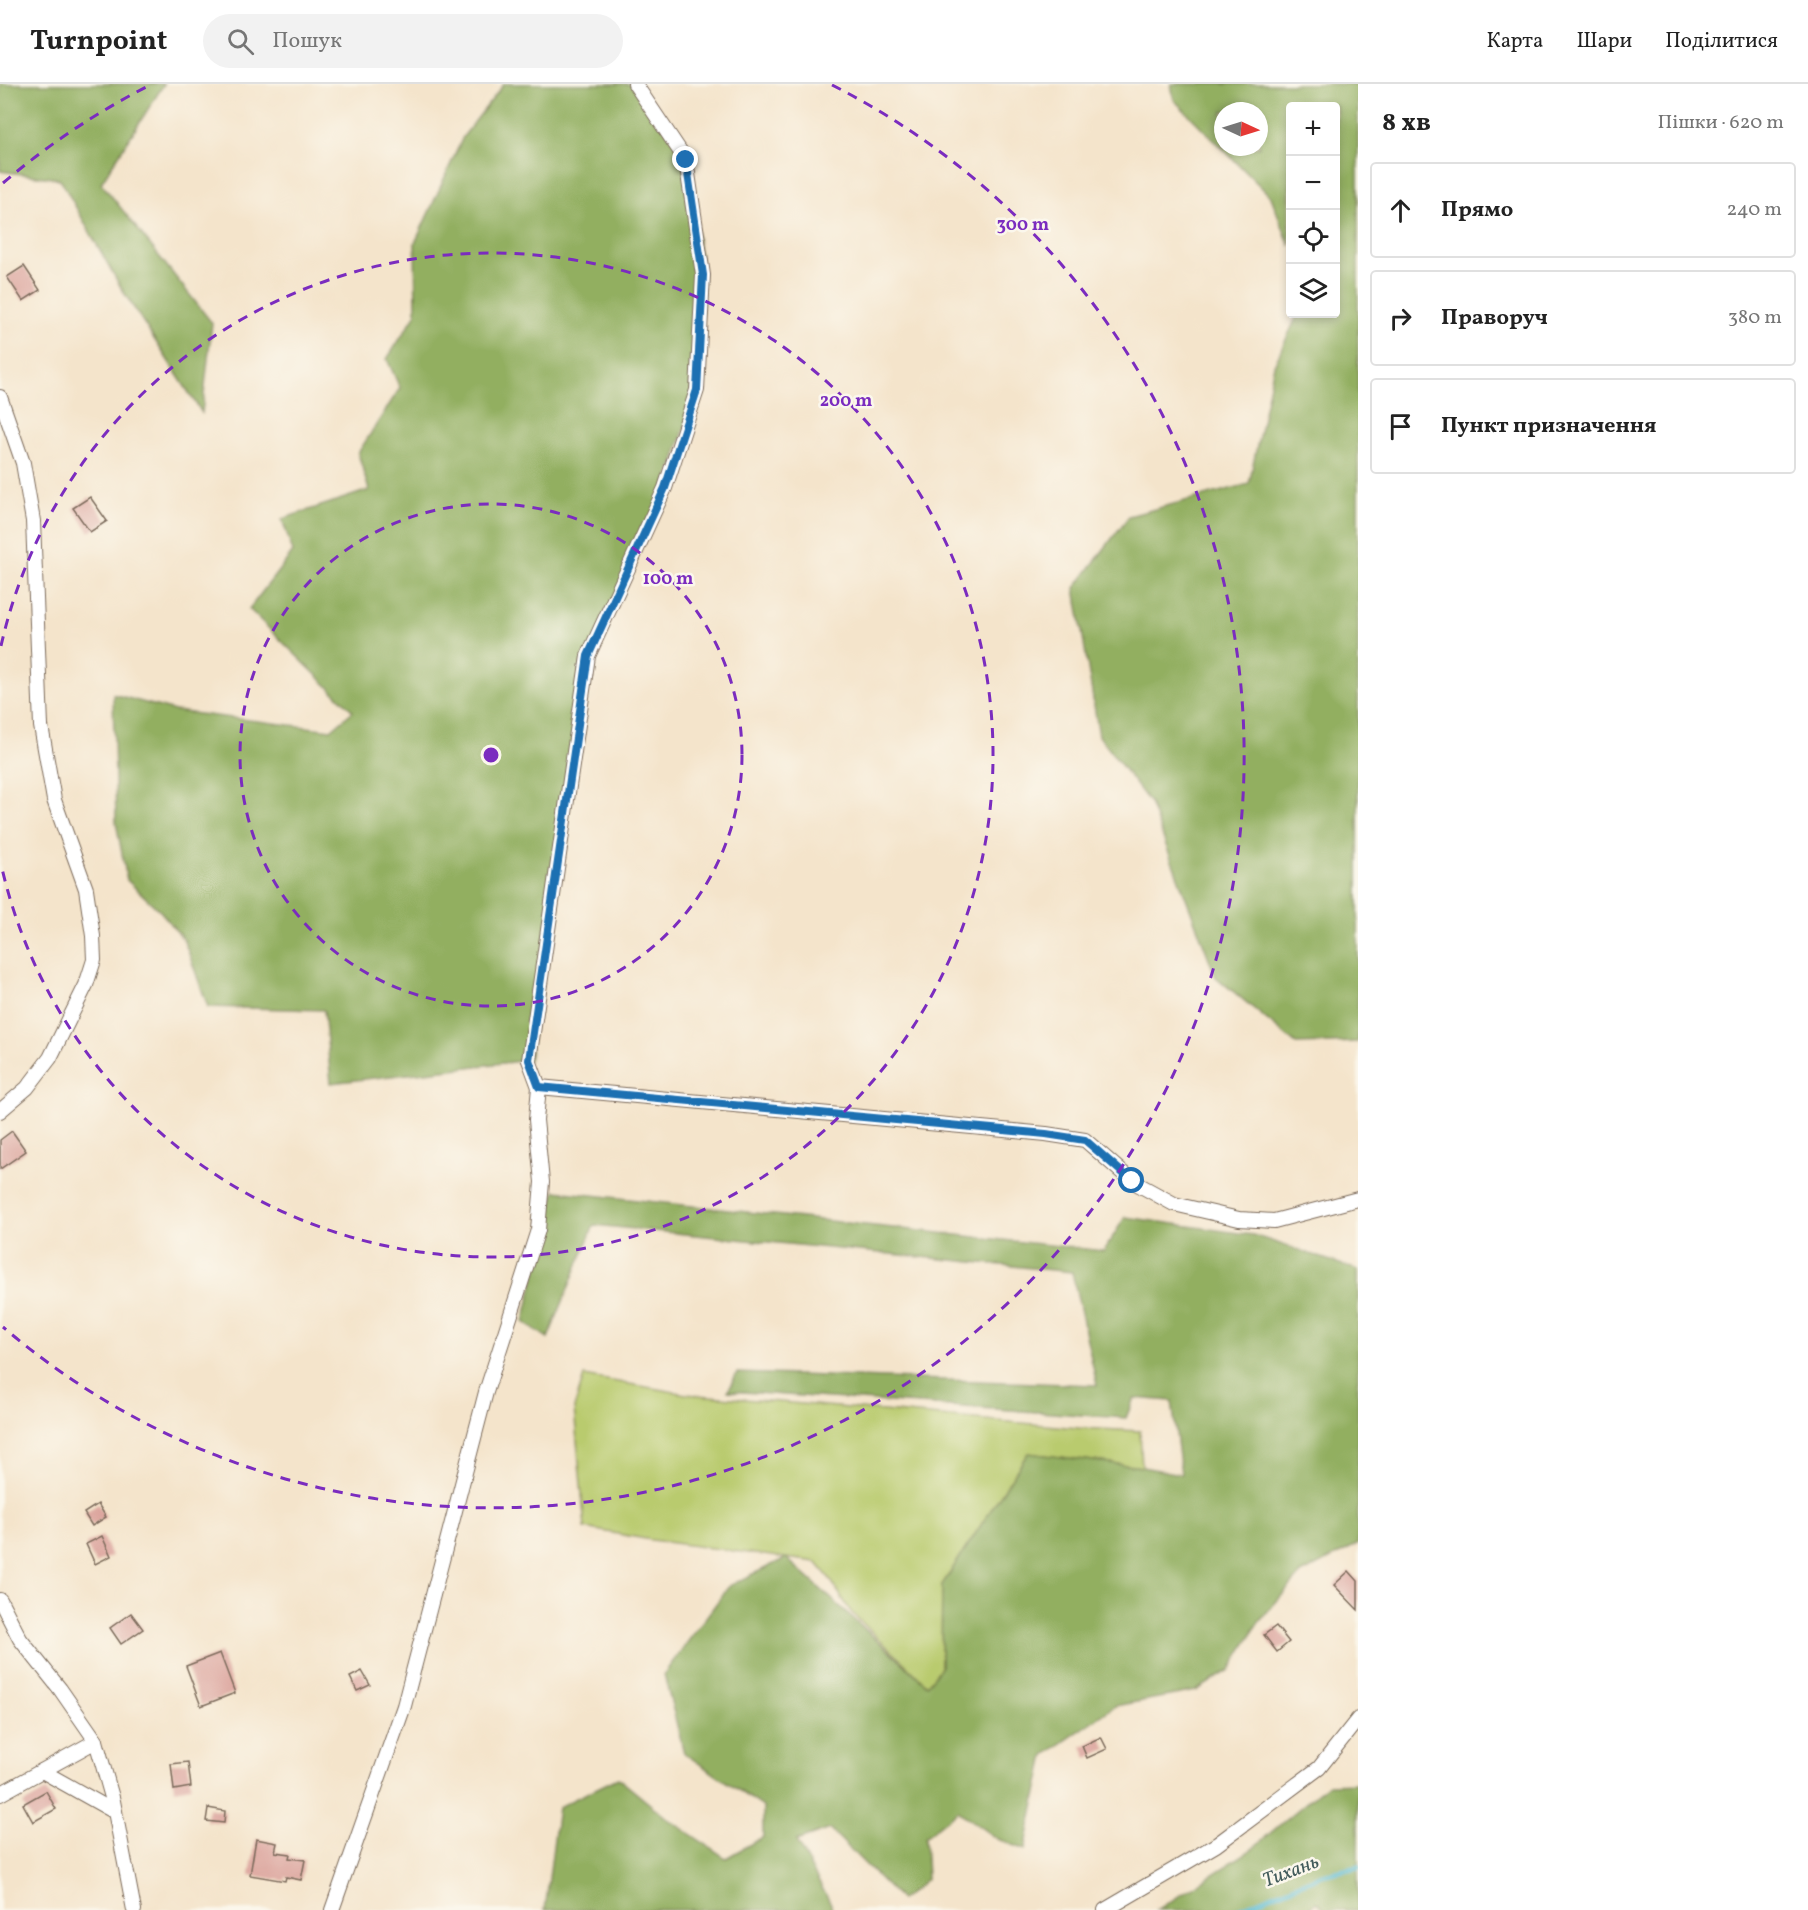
<!DOCTYPE html>
<html lang="uk">
<head>
<meta charset="utf-8">
<style>
	:root { --surface:#fff; --page:#f2f2f2; --text:#222; --muted:#767676; --line:#e0e0e0 }
	body { margin:0; font-family:Vollkorn,serif; background:var(--page); color:var(--text) }
	.controls { position:absolute; right:18px; top:18px; display:grid; overflow:hidden; border-radius:6px; box-shadow:0 3px 9px #0003 }
	.controls button { width:54px; height:54px; display:grid; place-items:center; padding:0; border:0; border-bottom:2px solid var(--line); background:var(--surface); color:var(--text); font:30px sans-serif }
	.compass { position:absolute; left:1214px; top:18px; width:54px; height:54px; border-radius:50%; background:var(--surface); box-shadow:0 3px 9px #0003; rotate:94deg }
	.stop { position:absolute; width:18px; height:18px; margin:-14px; border:4px solid #1f6fb2; border-radius:50%; background:#fff }
	.stop.end { background:#1f6fb2; border-color:#fff; box-shadow:0 2px 6px #0008 }
	.list { margin:0; padding:0; list-style:none }
	h2 { display:flex; justify-content:space-between; align-items:center; height:78px; margin:0; padding:0 24px; font-size:26px }
	h2 small { font-size:20px; font-weight:400; color:var(--muted) }
	.list li { display:grid; grid-template-columns:39px 1fr auto; gap:18px; align-items:center; box-sizing:border-box; height:96px; margin:0 12px 12px; padding:0 12px; border:2px solid var(--line); border-radius:6px }
	.list b { display:block; font-size:22px; white-space:nowrap }
	.list em { font-size:20px; font-style:normal; color:var(--muted) }
	.icon { flex:none; width:33px; height:33px; fill:none; stroke:currentColor; stroke-width:2; stroke-linecap:round; stroke-linejoin:round }
	.map { position:relative; flex:none; width:1358px; height:1826px; overflow:hidden }
	header { display:flex; align-items:center; gap:36px; box-sizing:border-box; height:84px; padding:0 30px; background:var(--surface); border-bottom:2px solid var(--line) }
	header strong { font-size:28px }
	nav { display:flex; gap:33px; margin-inline-start:auto; font-size:21px }
	.search { width:420px; height:54px; background:var(--page); display:flex; align-items:center; gap:15px; box-sizing:border-box; padding:0 21px; border-radius:33px; color:var(--muted); font-size:22px }
	main { display:flex }
	aside { flex:1; background:var(--surface) }
	.map>svg:first-child { display:block }
	.green { fill:#b9cb6e; stroke:#7a7a46; stroke-width:1.5 }
	.forest { fill:#92af61; stroke:#666c40; stroke-width:1.5; fill-rule:evenodd }
	.lines { fill:none; stroke-linecap:round; stroke-linejoin:round }
	.stream { stroke:#51b8d0; stroke-width:5 }
	.building { fill:#dba39b }
	.minor-casing { stroke:#7c6b5b; stroke-width:16 }
	.minor { stroke:#fff; stroke-width:14 }
	.route { stroke:#1f6fb2; stroke-width:8 }
	.ring { fill:none; stroke:#7b2cbf; stroke-width:3; stroke-dasharray:10 8 }
	.labels { text-anchor:middle; dominant-baseline:central; stroke-width:5; stroke-linejoin:round; paint-order:stroke }
	.water-label { font-size:20px; font-style:italic; fill:#435c5c; stroke:#fbf7ec }
	.centre { fill:#7b2cbf; stroke:#fbf7ec; stroke-width:3 }
	.ring-label { font-size:18px; text-anchor:middle; font-weight:bold; fill:#7b2cbf; stroke:#fbf7ec; stroke-width:5; stroke-linejoin:round; paint-order:stroke }
</style>
</head>
<body>
<header>
<strong>Turnpoint</strong>
<div class="search"><svg class="icon" aria-label="search" viewBox="0 0 24 24"><circle cx="10" cy="10" r="6"/><path d="M15 15l6 6"/></svg>Пошук</div>
<nav><a>Карта</a><a>Шари</a><a>Поділитися</a></nav>
</header>
<main>
<div class="map">
<svg width="1358" height="1826" viewBox="0 0 1358 1826">
	<rect width="100%" height="100%" fill="#fbf7ec"/>
	<filter id="ink" filterUnits="userSpaceOnUse"><feTurbulence type="fractalNoise" baseFrequency=".0167" numOctaves="2"/><feDisplacementMap in="SourceGraphic" scale="12" xChannelSelector="R" yChannelSelector="G"/><feConvolveMatrix kernelMatrix="1 2 1 2 8 2 1 2 1" color-interpolation-filters="sRGB"/></filter>
	<filter id="wash" filterUnits="userSpaceOnUse"><feTurbulence type="fractalNoise" baseFrequency=".008" numOctaves="4" result="noise"/><feDisplacementMap in="SourceGraphic" scale="24" xChannelSelector="R" yChannelSelector="G"/><feGaussianBlur stdDeviation="1.35" result="paint"/><feColorMatrix in="noise" values="0 0 0 0 0 0 0 0 0 0 0 0 0 0 0 0 0 1.4 0 .05"/><feComposite in="paint" operator="in"/></filter>
	<g filter="url(#wash)">
		<rect width="100%" height="100%" fill="#f4e4cb"/>
		<!-- green -->
		<polygon class="green" points="584,1292 686,1310 1079,1344 1140,1347 1142,1383 1028,1369 942,1501 941,1584 927,1601 851,1528 830,1495 816,1478 651,1456 585,1444 574,1324"/>
		<!-- forest -->
		<g class="forest">
			<polygon points="0,0 164,0 101,99 212,239 202,329 123,207 60,95 0,87"/>
			<polygon points="504,0 635,0 686,76 703,191 697,306 665,404 588,572 529,976 331,999 324,926 208,923 184,856 161,828 127,796 116,738 113,610 175,627 331,646 353,627 249,525 293,468 282,435 369,406 358,369 400,304 387,275 416,230 415,159 463,53"/>
			<path d="M 1171,0 L 1358,0 L 1358,958 L 1296,960 L 1216,893 L 1150,719 L 1099,652 L 1075,504 L 1129,432 L 1249,400 L 1274,281 L 1298,230 L 1336,230 L 1336,22 L 1290,22 L 1290,162 L 1271,113 L 1174,16 ZM 1223,27 L 1259,27 L 1259,63 L 1223,63 Z"/>
			<polygon points="555,1107 1104,1167 1125,1133 1253,1151 1358,1186 1358,1460 1301,1490 1260,1536 1230,1586 1196,1607 1115,1622 1045,1671 1025,1766 997,1755 958,1727 925,1753 927,1795 901,1816 830,1745 796,1757 831,1820 832,1826 545,1826 558,1723 618,1694 668,1735 726,1774 763,1753 763,1723 684,1669 664,1590 729,1502 786,1474 927,1601 941,1584 942,1501 1028,1369 1142,1383 1181,1390 1172,1317 1134,1314 1126,1334 728,1307 737,1289 1097,1301 1072,1188 594,1141 548,1254 524,1238"/>
			<polygon points="1358,1699 1358,1826 1324,1826 1318,1818 1305,1826 1157,1826 1248,1768 1328,1700"/>
		</g>
		<g class="lines">
			<!-- stream -->
			<polyline class="stream" points="1236,1826 1322,1791 1358,1783"/>
		</g>
		<g id="blocks">
			<!-- building -->
			<g class="building">
				<polygon points="24,182 40,206 23,217 7,193"/>
				<polygon points="90,413 107,437 90,448 73,424"/>
				<polygon points="12,1047 26,1067 0,1085 0,1056"/>
				<polygon points="98,1420 106,1433 92,1442 84,1429"/>
				<polygon points="102,1452 111,1472 95,1480 86,1460"/>
				<polygon points="1349,1487 1358,1497 1358,1526 1334,1501"/>
				<polygon points="131,1529 143,1545 121,1560 110,1544"/>
				<polygon points="1276,1542 1289,1558 1277,1568 1264,1551"/>
				<polygon points="220,1569 235,1609 201,1622 186,1582"/>
				<polygon points="362,1587 370,1601 357,1607 350,1593"/>
				<polygon points="1101,1653 1107,1665 1087,1674 1082,1662"/>
				<polygon points="188,1678 191,1703 174,1706 171,1680"/>
				<polygon points="46,1707 56,1725 33,1738 23,1720"/>
				<polygon points="208,1724 225,1727 224,1739 206,1737"/>
				<polygon points="256,1755 277,1759 275,1768 290,1770 289,1774 305,1776 301,1796 286,1793 285,1797 250,1791"/>
			</g>
		</g>
	</g>
	<g filter="url(#ink)">
		<use href="#blocks" fill-opacity="0" stroke="#7c6b5b" stroke-width="1.5"/>
		<g class="lines">
			<!-- minor casing -->
			<g class="minor-casing">
				<g id="minor">
					<polyline points="0,313 23,379 33,437 41,642 54,716 86,805 93,852 94,876 86,901 50,974 27,1004 0,1027"/>
					<polyline points="539,1003 529,976 588,572 665,404 697,306 703,191 686,76 635,0"/>
					<polyline points="0,1516 20,1555 60,1605 96,1657"/>
					<polyline points="42,1687 115,1728"/>
					<polyline points="0,1710 96,1657 113,1717 134,1826"/>
					<polyline points="332,1826 404,1622 486,1308 538,1146 542,1098 536,1036 539,1003 1046,1050 1085,1056 1132,1097 1174,1120 1239,1135 1274,1137 1358,1115"/>
					<polyline points="1105,1826 1216,1761 1319,1684 1358,1635"/>
				</g>
			</g>
			<!-- minor -->
			<use href="#minor" class="minor"/>
		</g>
	</g>
	<g class="lines" filter="url(#ink)">
		<!-- route -->
		<polyline class="route" points="686,76 703,191 697,306 665,404 588,572 529,976 539,1003 1046,1050 1085,1056 1132,1097"/>
	</g>
	<!-- distance rings -->
	<g class="ring">
		<circle cx="491" cy="671" r="251"/>
		<path d="M1 562A502 502 0 1 1 1 780"/>
		<path d="M3 99A752 752 0 0 1 150 1M832 1A752 752 0 1 1 3 1243"/>
	</g>
	<g class="labels">
		<!-- water labels -->
		<g class="water-label">
			<text transform="translate(1291 1788) rotate(-21)">Тихань</text>
		</g>
	</g>
	<circle cx="491" cy="671" r="9" class="centre"/>
	<g class="ring-label">
		<text x="1023" y="146">300 m</text>
		<text x="846" y="322">200 m</text>
		<text x="668" y="500">100 m</text>
	</g>
</svg>
<div class="controls">
<button>+</button>
<button>−</button>
<button><svg class="icon" aria-label="locate" viewBox="0 0 24 24"><circle cx="12" cy="12" r="6"/><path d="M12 2v4M12 18v4M2 12h4M18 12h4"/></svg></button>
<button><svg class="icon" aria-label="layers" viewBox="0 0 24 24"><path d="M12 4l9 5-9 5-9-5zM3 14l9 5 9-5"/></svg></button>
</div>
<svg class="compass" viewBox="-18 -18 36 36"><path d="M0-13l5 13h-10z" fill="#e53935"/><path d="M0 13l5-13h-10z" fill="#767676"/></svg>
<div class="stop" style="left:1132px;top:1097px"></div>
<div class="stop end" style="left:686px;top:76px"></div>
</div>
<aside>
<h2>8 хв<small>Пішки · 620 m</small></h2>
<ul class="list">
<li><svg class="icon" aria-label="ahead" viewBox="0 0 24 24"><path d="M12 20V5M6 11l6-6 6 6"/></svg><div><b>Прямо</b></div><em>240 m</em></li>
<li><svg class="icon" aria-label="right" viewBox="0 0 24 24"><path d="M7 20v-9h11M14 6l5 5-5 5"/></svg><div><b>Праворуч</b></div><em>380 m</em></li>
<li><svg class="icon" aria-label="arrive" viewBox="0 0 24 24"><path d="M6 21V4h12l-3 4 3 4H6"/></svg><div><b>Пункт призначення</b></div></li>
</ul>
</aside>
</main>
</body>
</html>
